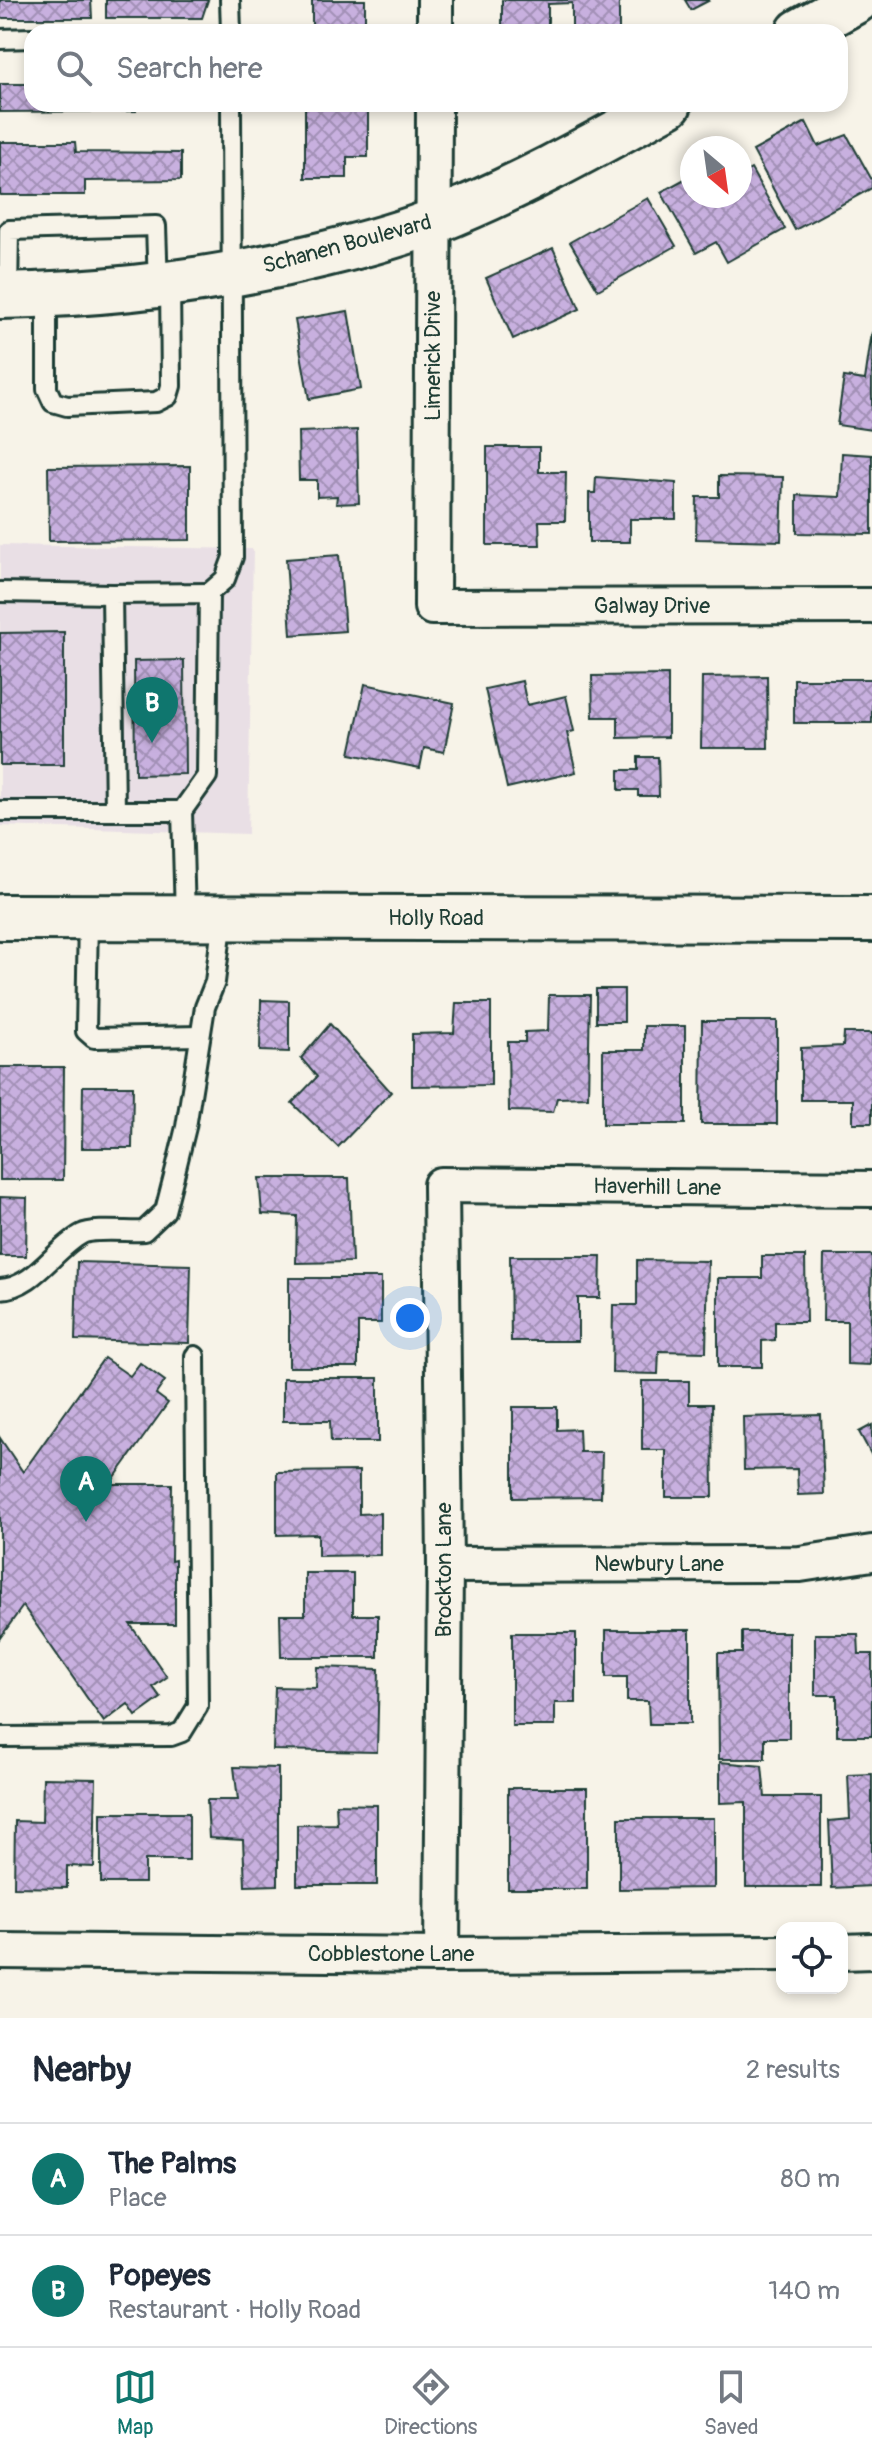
<!DOCTYPE html>
<html lang="en">
<head>
<meta charset="utf-8">
<style>
	:root { --surface:#fff; --page:#f6f6f7; --text:#1f2937; --muted:#747a83; --line:#e0e1e3; --accent:#0f766e }
	body { margin:0; font-family:Pangolin,sans-serif; background:var(--page); color:var(--text) }
	.controls { position:absolute; right:24px; bottom:24px; display:grid; overflow:hidden; border-radius:16px; box-shadow:0 4px 12px #0003 }
	.controls button { width:72px; height:72px; display:grid; place-items:center; padding:0; border:0; border-bottom:2px solid var(--line); background:var(--surface); color:var(--text); font:40px sans-serif }
	.compass { position:absolute; left:680px; top:136px; width:72px; height:72px; border-radius:50%; background:var(--surface); box-shadow:0 4px 12px #0003; rotate:151deg }
	.you { position:absolute; left:410px; top:1318px; width:28px; height:28px; margin:-20px; border:6px solid #fff; border-radius:50%; background:#1a73e8; box-shadow:0 0 0 12px #1a73e833 }
	.badge { display:grid; place-items:center; width:52px; height:52px; border-radius:50%; background:var(--accent); color:#fff; font-size:26px; font-weight:700 }
	.pin { position:absolute; translate:-50% -66px; filter:drop-shadow(0 2px 4px #0008) }
	.pin::after { content:''; position:absolute; top:42px; width:28px; height:24px; background:inherit; clip-path:polygon(0 0,100% 0,50% 100%) }
	.list { margin:0; padding:0; list-style:none }
	h2 { display:flex; justify-content:space-between; align-items:center; height:104px; margin:0; padding:0 32px; font-size:34px }
	h2 small { font-size:26px; font-weight:400; color:var(--muted) }
	.list li { display:grid; grid-template-columns:52px 1fr auto; gap:24px; align-items:center; box-sizing:border-box; height:112px; padding:0 32px; border-top:2px solid var(--line) }
	.list b { display:block; font-size:30px; white-space:nowrap }
	.list p { margin:0; font-size:26px; white-space:nowrap; color:var(--muted) }
	.list em { font-size:26px; font-style:normal; color:var(--muted) }
	.icon { flex:none; width:44px; height:44px; fill:none; stroke:currentColor; stroke-width:2; stroke-linecap:round; stroke-linejoin:round }
	.map { position:relative; flex:none; width:872px; height:2018px; overflow:hidden }
	.search { position:absolute; background:var(--surface); box-shadow:0 4px 12px #0003; left:24px; right:24px; top:24px; height:88px; display:flex; align-items:center; gap:20px; box-sizing:border-box; padding:0 28px; border-radius:24px; color:var(--muted); font-size:30px }
	.sheet { height:328px; background:var(--surface) }
	nav { display:flex; justify-content:space-around; align-items:center; box-sizing:border-box; height:112px; border-top:2px solid var(--line); background:var(--surface); font-size:22px; color:var(--muted) }
	nav a { display:grid; justify-items:center; gap:4px }
	nav .on { color:var(--accent) }
	.map>svg:first-child { display:block }
	.built { fill:#e9dfe5 }
	.building { fill:url(#building-cross-hatch); stroke:#1f3d34; stroke-width:2 }
	.lines { fill:none; stroke-linecap:round; stroke-linejoin:round }
	.lane-casing { stroke:#1f3d34; stroke-width:24 }
	.street-casing { stroke:#1f3d34; stroke-width:40 }
	.secondary-casing { stroke:#1f3d34; stroke-width:50 }
	.lane { stroke:#f7f3e8; stroke-width:18 }
	.street { stroke:#f7f3e8; stroke-width:34 }
	.secondary { stroke:#f7f3e8; stroke-width:44 }
	.labels { text-anchor:middle; dominant-baseline:central; stroke-width:6; stroke-linejoin:round; paint-order:stroke }
	.street-label { font-size:22px; fill:#1f3d34; stroke:#f7f3e8 }
</style>
</head>
<body>
<div class="map">
<svg width="872" height="2018" viewBox="0 0 872 2018">
	<defs>
		<pattern id="building-cross-hatch" width="8" height="8" patternUnits="userSpaceOnUse" patternTransform="scale(2)"><rect width="8" height="8" fill="#c8b0df"/><path d="M0 0l8 8M0 8l8-8" fill="none" stroke="#a290b6"/></pattern>
	</defs>
	<rect width="100%" height="100%" fill="#f7f3e8"/>
	<filter id="ink" filterUnits="userSpaceOnUse"><feTurbulence type="fractalNoise" baseFrequency=".0125" numOctaves="2"/><feDisplacementMap in="SourceGraphic" scale="16" xChannelSelector="R" yChannelSelector="G"/><feConvolveMatrix kernelMatrix="1 2 1 2 8 2 1 2 1" color-interpolation-filters="sRGB"/></filter>
	<g filter="url(#ink)">
		<!-- built -->
		<polygon class="built" points="0,545 253,549 248,834 0,826"/>
		<!-- building -->
		<g class="building">
			<polygon points="0,0 91,0 92,18 0,18"/>
			<polygon points="106,0 208,0 202,18 106,18"/>
			<rect x="312" y="0" width="53" height="32"/>
			<polygon points="502,0 619,0 619,32 572,32 572,3 548,4 548,32 502,32"/>
			<polygon points="685,0 710,0 691,10"/>
			<polygon points="0,84 32,84 32,104 136,104 136,111 0,112"/>
			<polygon points="305,104 368,104 368,157 347,157 347,178 305,178"/>
			<polygon points="806,122 818,146 847,135 872,180 872,188 795,230 753,151"/>
			<polygon points="0,142 75,142 76,152 181,153 181,180 85,181 85,195 0,195"/>
			<polygon points="751,169 785,229 727,262 716,242 696,253 661,192 692,175 692,196 740,196 740,175"/>
			<polygon points="648,198 676,246 598,290 570,242"/>
			<polygon points="553,248 580,309 513,339 486,278"/>
			<polygon points="348,311 361,389 309,399 295,320"/>
			<polygon points="872,332 872,430 837,425 844,377 865,380"/>
			<polygon points="357,430 359,503 336,504 337,496 317,497 317,480 299,480 298,432"/>
			<polygon points="487,447 539,447 539,472 566,472 565,521 539,521 540,545 487,545"/>
			<polygon points="842,453 872,455 872,534 797,533 797,495 840,497"/>
			<polygon points="190,466 190,540 49,541 48,467"/>
			<polygon points="719,476 783,477 781,541 696,539 697,497 719,497"/>
			<polygon points="596,477 676,483 676,519 630,519 630,542 589,542 589,493 595,493"/>
			<polygon points="339,555 345,631 291,635 286,559"/>
			<polygon points="64,632 64,765 0,765 0,633"/>
			<polygon points="184,660 185,774 135,775 134,661"/>
			<polygon points="668,675 668,737 618,738 618,717 593,717 592,676"/>
			<polygon points="767,676 768,748 701,748 702,677"/>
			<rect x="794" y="679" width="78" height="44"/>
			<polygon points="522,681 527,705 566,696 574,731 567,733 576,772 507,788 485,689"/>
			<polygon points="365,684 454,703 444,752 424,748 420,768 350,754"/>
			<polygon points="638,757 658,757 659,796 638,796 638,790 619,790 619,770 638,770"/>
			<rect x="596" y="989" width="28" height="33"/>
			<polygon points="549,995 590,995 588,1097 557,1098 553,1112 509,1111 508,1042 525,1042 525,1032 548,1031"/>
			<polygon points="261,1000 289,1001 289,1052 260,1051"/>
			<polygon points="456,1003 491,1003 491,1085 412,1086 412,1034 454,1033"/>
			<polygon points="702,1021 777,1021 777,1124 701,1124"/>
			<polygon points="330,1024 391,1092 338,1147 292,1103 317,1077 301,1058"/>
			<polygon points="644,1026 685,1026 685,1124 603,1124 603,1050 644,1050"/>
			<polygon points="844,1033 872,1033 872,1123 853,1123 853,1100 801,1100 801,1048 843,1046"/>
			<polygon points="0,1067 64,1067 63,1180 0,1180"/>
			<polygon points="83,1086 133,1086 132,1148 82,1148"/>
			<polygon points="259,1178 349,1178 352,1262 296,1263 297,1216 262,1214"/>
			<polygon points="0,1197 27,1198 26,1256 0,1256"/>
			<polygon points="824,1255 872,1255 870,1365 847,1364 847,1321 823,1321"/>
			<polygon points="510,1256 601,1256 600,1298 578,1298 578,1341 511,1341"/>
			<polygon points="762,1256 805,1256 806,1322 775,1322 775,1340 762,1341 762,1367 718,1367 718,1278 762,1278"/>
			<polygon points="637,1260 708,1261 706,1352 659,1351 658,1374 612,1373 613,1305 637,1305"/>
			<polygon points="77,1262 191,1265 189,1343 75,1340"/>
			<polygon points="289,1278 381,1278 381,1323 358,1323 358,1367 289,1367"/>
			<polygon points="104,1358 130,1376 140,1363 165,1381 156,1394 168,1403 110,1484 172,1484 171,1561 175,1560 175,1624 130,1624 167,1677 153,1687 161,1698 136,1716 128,1704 104,1722 23,1606 0,1638 0,1438 23,1472"/>
			<polygon points="283,1378 378,1378 378,1442 331,1442 330,1421 283,1421"/>
			<polygon points="642,1381 689,1381 689,1404 712,1404 713,1497 666,1497 666,1450 642,1450"/>
			<polygon points="513,1407 557,1407 557,1430 579,1429 580,1452 602,1452 601,1497 513,1498"/>
			<polygon points="821,1415 824,1494 798,1495 797,1469 744,1470 743,1417"/>
			<polygon points="872,1425 872,1456 859,1432"/>
			<polygon points="359,1471 359,1514 380,1513 380,1555 318,1556 318,1534 277,1535 277,1472"/>
			<polygon points="305,1573 353,1573 353,1615 378,1615 378,1657 281,1657 280,1615 305,1615"/>
			<polygon points="606,1630 690,1630 690,1724 649,1724 648,1701 627,1701 627,1677 606,1677"/>
			<polygon points="742,1632 789,1632 789,1738 765,1738 765,1759 719,1759 718,1653 742,1653"/>
			<polygon points="512,1633 576,1633 576,1703 555,1703 555,1726 512,1726"/>
			<polygon points="815,1634 858,1634 859,1654 872,1654 872,1736 837,1736 837,1695 815,1695"/>
			<polygon points="317,1667 379,1669 377,1752 273,1750 275,1687 316,1688"/>
			<polygon points="720,1762 762,1766 765,1797 821,1797 821,1887 746,1887 746,1802 720,1803"/>
			<polygon points="234,1767 278,1768 278,1885 245,1886 243,1840 209,1838 207,1800 238,1800"/>
			<polygon points="872,1774 872,1886 832,1888 829,1821 850,1819 848,1775"/>
			<polygon points="43,1778 96,1779 94,1867 67,1866 67,1888 14,1887 15,1821 42,1822"/>
			<rect x="508" y="1788" width="79" height="101"/>
			<polygon points="336,1804 377,1805 377,1885 297,1885 297,1825 337,1824"/>
			<polygon points="101,1813 189,1813 189,1860 145,1860 145,1883 101,1883"/>
			<polygon points="619,1818 714,1818 714,1888 619,1889"/>
		</g>
		<g class="lines">
			<!-- lane casing -->
			<g class="lane-casing">
				<g id="lane">
					<polyline points="230,0 231,32"/>
					<polyline points="0,39 32,38"/>
					<polyline points="47,294 47,389 53,402 67,406 156,402 168,396 171,386 170,284"/>
					<polyline points="8,295 9,230 156,226 158,286"/>
					<polyline points="0,592 112,594"/>
					<polyline points="209,593 225,579 233,557 231,104"/>
					<polyline points="0,811 182,811 185,917"/>
					<polyline points="115,811 112,594 209,593 207,776 182,811"/>
					<polyline points="88,917 86,1031 94,1038 200,1036"/>
					<path d="M 0,1289 C 34,1288 54,1249 82,1234 C 93,1228 130,1232 144,1231 L 165,1211 L 177,1164 L 186,1127 L 205,1007 L 215,982 L 223,917"/>
					<polyline points="0,1737 171,1736 182,1732 198,1706 195,1356"/>
				</g>
			</g>
			<!-- street casing -->
			<g class="street-casing">
				<g id="street">
					<polyline points="435,32 435,0"/>
					<polyline points="434,104 432,607 872,606"/>
					<polyline points="445,1565 800,1564 872,1553"/>
					<polyline points="0,1951 442,1955 782,1953"/>
					<polyline points="842,1952 872,1951"/>
					<polyline points="442,1955 445,1565 441,1185 872,1189"/>
				</g>
			</g>
			<!-- secondary casing -->
			<g class="secondary-casing">
				<g id="secondary">
					<polyline points="799,32 857,0"/>
					<path d="M 0,296 C 110,294 218,281 325,254 C 362,245 400,235 435,221 C 516,189 593,146 669,104"/>
					<polyline points="0,917 872,919"/>
				</g>
			</g>
			<!-- lane -->
			<use href="#lane" class="lane"/>
			<!-- street -->
			<use href="#street" class="street"/>
			<!-- secondary -->
			<use href="#secondary" class="secondary"/>
		</g>
	</g>
	<g class="labels">
		<!-- street labels -->
		<g class="street-label">
			<text transform="translate(347 244) rotate(-15)">Schanen Boulevard</text>
			<text transform="translate(433 356) rotate(-90)">Limerick Drive</text>
			<text x="652" y="606">Galway Drive</text>
			<text x="436" y="918">Holly Road</text>
			<text transform="translate(657 1187) rotate(1)">Haverhill Lane</text>
			<text x="659" y="1564">Newbury Lane</text>
			<text transform="translate(444 1570) rotate(-90)">Brockton Lane</text>
			<text x="391" y="1954">Cobblestone Lane</text>
		</g>
	</g>
</svg>
<div class="controls">
<button><svg class="icon" aria-label="locate" viewBox="0 0 24 24"><circle cx="12" cy="12" r="6"/><path d="M12 2v4M12 18v4M2 12h4M18 12h4"/></svg></button>
</div>
<svg class="compass" viewBox="-18 -18 36 36"><path d="M0-13l5 13h-10z" fill="#e53935"/><path d="M0 13l5-13h-10z" fill="#747a83"/></svg>
<div class="you"></div>
<div class="pin badge" style="left:86px;top:1522px">A</div>
<div class="pin badge" style="left:152px;top:743px">B</div>
<div class="search"><svg class="icon" aria-label="search" viewBox="0 0 24 24"><circle cx="10" cy="10" r="6"/><path d="M15 15l6 6"/></svg>Search here</div>
</div>
<section class="sheet">
<h2>Nearby<small>2 results</small></h2>
<ul class="list">
<li><span class="badge">A</span><div><b>The Palms</b><p>Place</p></div><em>80 m</em></li>
<li><span class="badge">B</span><div><b>Popeyes</b><p>Restaurant · Holly Road</p></div><em>140 m</em></li>
</ul>
</section>
<nav>
<a class="on"><svg class="icon" aria-label="map" viewBox="0 0 24 24"><path d="M3 6l6-2 6 2 6-2v14l-6 2-6-2-6 2zM9 4v14M15 6v14"/></svg>Map</a>
<a><svg class="icon" aria-label="directions" viewBox="0 0 24 24"><path d="M12 3l9 9-9 9-9-9zM9 14v-3h6M13 9l2 2-2 2"/></svg>Directions</a>
<a><svg class="icon" aria-label="saved" viewBox="0 0 24 24"><path d="M7 4h10v16l-5-4-5 4z"/></svg>Saved</a>
</nav>
</body>
</html>
